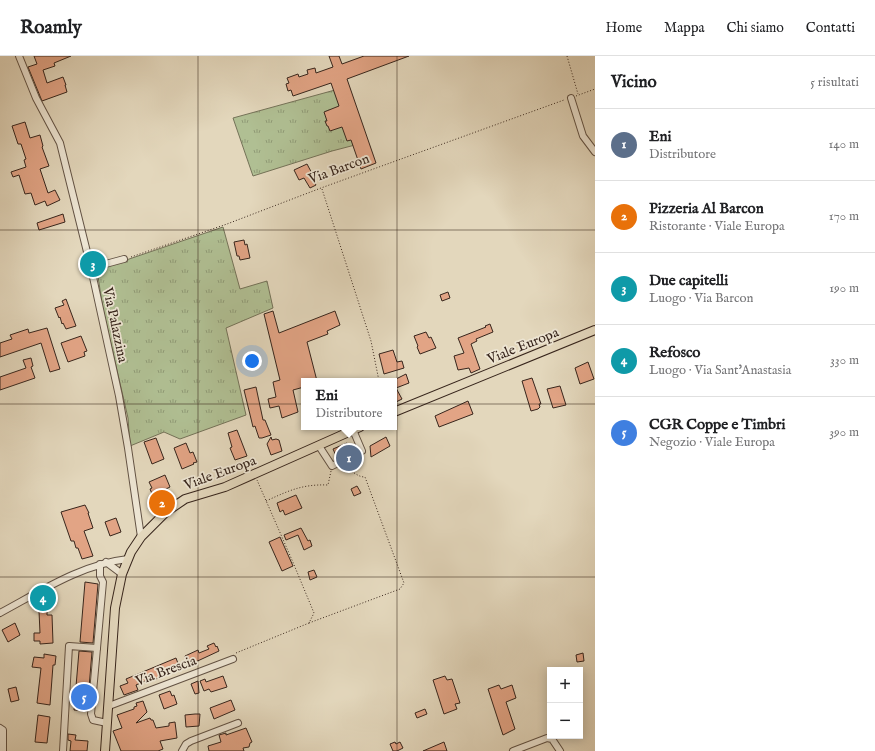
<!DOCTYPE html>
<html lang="it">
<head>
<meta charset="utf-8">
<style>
	:root { --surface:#fff; --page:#f6f6f6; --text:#202124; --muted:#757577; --line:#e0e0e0; --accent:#8f2418 }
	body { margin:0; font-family:"IM FELL English",serif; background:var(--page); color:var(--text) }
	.controls { position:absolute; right:12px; bottom:12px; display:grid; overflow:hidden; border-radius:0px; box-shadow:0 2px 10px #0003 }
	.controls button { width:36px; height:36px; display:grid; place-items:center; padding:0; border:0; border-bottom:1px solid var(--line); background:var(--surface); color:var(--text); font:20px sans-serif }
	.you { position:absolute; left:252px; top:305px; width:14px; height:14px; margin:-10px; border:3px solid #fff; border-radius:50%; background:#1a73e8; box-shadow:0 0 0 6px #1a73e833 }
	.badge { display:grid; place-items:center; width:26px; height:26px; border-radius:50%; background:var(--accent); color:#fff; font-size:13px; font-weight:700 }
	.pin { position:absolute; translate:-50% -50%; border:2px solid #fff; box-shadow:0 1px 4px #0006 }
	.popup { position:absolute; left:301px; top:322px; width:96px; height:52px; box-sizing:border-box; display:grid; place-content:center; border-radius:0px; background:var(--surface); filter:drop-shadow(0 1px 3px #0005); font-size:13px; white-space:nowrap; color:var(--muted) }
	.popup b { font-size:15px; color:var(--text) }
	.popup::after { content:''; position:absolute; left:50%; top:100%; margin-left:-8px; border:8px solid transparent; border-top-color:var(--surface) }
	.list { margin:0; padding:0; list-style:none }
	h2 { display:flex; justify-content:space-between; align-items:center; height:52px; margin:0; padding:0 16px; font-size:17px }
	h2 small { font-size:13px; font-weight:400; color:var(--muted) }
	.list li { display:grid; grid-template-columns:26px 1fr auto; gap:12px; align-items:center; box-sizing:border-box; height:72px; padding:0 16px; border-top:1px solid var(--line) }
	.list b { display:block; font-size:15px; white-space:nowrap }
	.list p { margin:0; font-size:13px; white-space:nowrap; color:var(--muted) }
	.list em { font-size:13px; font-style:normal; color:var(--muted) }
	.map { position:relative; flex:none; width:595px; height:695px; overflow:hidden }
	header { display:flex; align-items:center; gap:24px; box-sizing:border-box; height:56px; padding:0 20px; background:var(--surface); border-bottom:1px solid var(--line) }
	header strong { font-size:19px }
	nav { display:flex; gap:22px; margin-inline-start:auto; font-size:14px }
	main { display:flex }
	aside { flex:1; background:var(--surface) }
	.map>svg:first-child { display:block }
	.grass { fill:url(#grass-tufts); stroke:#747258 }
	.building { fill:#e2a485; stroke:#37251c }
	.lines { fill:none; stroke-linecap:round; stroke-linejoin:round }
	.minor-casing { stroke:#625244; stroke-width:8 }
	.major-casing { stroke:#37251c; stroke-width:10 }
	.path { stroke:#37251c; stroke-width:1; stroke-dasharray:1 2; stroke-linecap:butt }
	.minor { stroke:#ede5d3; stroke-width:6 }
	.major { stroke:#e3d7bc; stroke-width:8 }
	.grid { fill:none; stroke:#37251c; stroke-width:1; stroke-opacity:0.55 }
	.labels { text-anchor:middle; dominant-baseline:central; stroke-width:3.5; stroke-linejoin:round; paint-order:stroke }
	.street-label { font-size:14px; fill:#37251c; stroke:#ede5d3 }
</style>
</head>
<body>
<header>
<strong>Roamly</strong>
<nav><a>Home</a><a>Mappa</a><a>Chi siamo</a><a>Contatti</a></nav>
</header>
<main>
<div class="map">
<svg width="595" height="695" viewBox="0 0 595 695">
	<defs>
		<pattern id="grass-tufts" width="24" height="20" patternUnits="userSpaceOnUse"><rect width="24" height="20" fill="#b0bf93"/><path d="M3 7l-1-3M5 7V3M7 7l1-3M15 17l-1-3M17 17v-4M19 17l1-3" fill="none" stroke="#909b77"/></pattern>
	</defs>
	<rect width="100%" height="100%" fill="#e3d7bc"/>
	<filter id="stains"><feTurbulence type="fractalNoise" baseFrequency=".005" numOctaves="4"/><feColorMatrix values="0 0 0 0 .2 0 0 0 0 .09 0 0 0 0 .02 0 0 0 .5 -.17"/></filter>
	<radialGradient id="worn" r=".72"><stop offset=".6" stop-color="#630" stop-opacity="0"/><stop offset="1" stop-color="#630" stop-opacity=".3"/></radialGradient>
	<!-- grass -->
	<g class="grass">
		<polygon points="335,34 355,89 332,95 253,120 233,62"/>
		<polygon points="223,171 240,233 267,225 273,252 226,272 246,359 180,383 164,376 130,390 128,362 103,253 97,214"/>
	</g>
	<!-- building -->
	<g class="building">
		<polygon points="34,0 71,0 54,7 55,10 43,14 47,27 63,21 66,29 65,29 67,36 42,45 28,11 37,8"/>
		<polygon points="329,0 339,0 342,8 364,0 409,0 347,23 376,107 361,113 351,84 347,85 342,71 330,75 328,70 327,70 325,65 327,65 324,56 339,50 331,27 293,40 291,34 288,35 286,28 289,27 287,22 298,18 299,21 308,18 307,14 315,12 316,17 333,11"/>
		<polygon points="25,66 30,82 40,79 43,90 42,91 49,110 40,113 48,137 55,134 60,144 47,150 45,145 35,149 31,137 25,138 19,119 13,121 11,116 26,111 24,104 26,103 21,88 18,88 12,70"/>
		<polygon points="307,108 315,123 313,124 316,129 310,132 304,122 299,124 294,114"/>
		<polygon points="63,158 65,166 39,174 37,167"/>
		<polygon points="244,184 245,189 247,188 250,202 240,204 239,200 237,200 234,186"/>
		<polygon points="448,236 450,242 442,245 440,239"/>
		<polygon points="66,243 76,270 66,273 63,267 62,268 60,261 59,262 55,252 64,249 62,245"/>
		<polygon points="273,255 279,277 335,255 340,269 327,275 328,278 307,286 317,325 304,325 304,331 293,334 298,356 282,362 279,350 270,352 268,343 276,341 273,326 280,324 264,258"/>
		<polygon points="490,268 493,276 476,283 477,285 471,288 480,313 471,317 469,312 458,314 454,300 464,297 458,282 486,271 485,270"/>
		<polygon points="47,272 60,313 50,316 41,287 0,301 0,287 12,283 10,279 28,273 29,277"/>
		<polygon points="426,276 429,282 431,281 436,292 420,298 417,291 418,290 414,280"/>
		<polygon points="81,280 87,295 84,296 85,300 68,306 61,287"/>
		<polygon points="393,294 397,306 402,305 404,312 384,318 379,298"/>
		<polygon points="31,302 33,310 31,311 35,322 0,334 0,321 26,312 23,304"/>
		<polygon points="588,306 594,323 580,328 575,312"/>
		<polygon points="406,318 409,327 396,332 402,343 394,347 394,324"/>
		<polygon points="532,322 541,348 539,348 540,351 538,353 531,355 522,325"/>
		<polygon points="560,330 566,349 553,352 547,333"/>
		<polygon points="256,331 263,364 265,364 271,379 262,382 259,382 255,370 253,371 244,334"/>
		<polygon points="468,345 473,358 439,371 435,360"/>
		<polygon points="237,374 247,400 235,404 230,392 232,391 228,377"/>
		<polygon points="271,381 272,384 276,383 279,384 282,395 271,399 267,388"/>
		<polygon points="386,381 390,390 371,401 370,390"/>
		<polygon points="156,382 164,403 152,408 144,386"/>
		<polygon points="186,387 190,397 193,396 197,406 193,407 194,408 182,413 174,392"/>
		<polygon points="347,387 350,396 337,402 333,393"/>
		<polygon points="165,419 170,431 166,433 171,446 158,452 150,433 152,432 149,426"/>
		<polygon points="357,430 361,437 354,440 351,433"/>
		<polygon points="296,439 302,452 285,459 283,454 280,456 277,447"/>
		<polygon points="85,449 89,457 88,457 93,472 84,475 93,500 82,503 78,492 76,492 74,485 71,485 61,456"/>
		<polygon points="116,462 121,476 110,480 105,466"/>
		<polygon points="301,472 308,485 310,484 312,490 304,494 298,479 286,484 284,479"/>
		<polygon points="280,481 293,510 282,515 269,486"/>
		<polygon points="314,514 317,521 310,524 308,516"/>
		<polygon points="85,526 98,528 93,587 80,586"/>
		<polygon points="47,554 47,559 52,559 53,587 40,588 40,585 34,585 34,577 40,577 39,555"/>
		<polygon points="15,567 20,579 8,586 2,574"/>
		<polygon points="214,587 216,591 217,590 219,595 189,609 185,600 198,594 199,597 209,593 207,590"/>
		<polygon points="79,595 92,596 87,655 74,654"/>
		<polygon points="583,597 584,605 577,606 576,599"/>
		<polygon points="44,598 56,600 55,609 53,609 50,649 37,647 41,612 32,611 34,601 44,602"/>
		<polygon points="176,602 180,613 146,627 145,625 136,629 138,634 124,639 120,630 128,627 126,623"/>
		<polygon points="223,620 227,631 211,636 209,633 204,635 200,625 205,623 206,626"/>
		<polygon points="445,620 447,624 452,623 460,647 455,648 457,653 444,658 433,624"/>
		<polygon points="198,625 199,637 195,638 191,628"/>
		<polygon points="499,629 501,633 512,629 516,642 506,646 515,673 503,679 488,633"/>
		<polygon points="16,631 19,644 11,646 8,633"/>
		<polygon points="170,635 172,640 174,639 177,648 164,653 159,639"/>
		<polygon points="231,644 235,654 214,663 210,652"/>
		<polygon points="143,645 147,656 136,667 150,662 151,664 153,664 156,672 169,670 169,667 175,666 177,682 160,685 163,693 158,695 121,695 113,675 122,672 117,659 134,653 134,651 137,650 136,647"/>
		<polygon points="425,653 427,658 417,662 415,657"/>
		<polygon points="195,658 200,658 199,670 186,671 185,659"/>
		<polygon points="38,659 50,661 47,687 35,686"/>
		<polygon points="246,672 252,686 250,687 249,691 243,692 244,695 209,695 208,690 221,686 219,679 226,677 226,679"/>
		<polygon points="68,678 76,679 75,684 88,685 87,695 70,695 71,685 68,684"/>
		<polygon points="395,686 396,688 400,686 403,692 397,695 393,695 390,688"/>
		<polygon points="444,686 447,695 423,695"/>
	</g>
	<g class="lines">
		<!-- minor casing -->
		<g class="minor-casing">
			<g id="minor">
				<polyline points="19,0 36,42 60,87 91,212 119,340 128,392 141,481"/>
				<polyline points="571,42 583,80 595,96"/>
				<polyline points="91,212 124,203"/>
				<polyline points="319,390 332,410 362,395 353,374"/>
				<polyline points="106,506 122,518"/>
				<polyline points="100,508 100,520 103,526 91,658 93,664 107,667"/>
				<path d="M 0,557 C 41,535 82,508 128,503"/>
				<polyline points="109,650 233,603"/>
				<polyline points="0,672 3,674 3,695"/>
				<polyline points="63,695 69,590 97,592"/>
				<polyline points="182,695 186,688 191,685 238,667"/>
				<polyline points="513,695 547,682 552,683 560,695"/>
			</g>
		</g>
		<!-- major casing -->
		<g class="major-casing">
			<g id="major">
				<polyline points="394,356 595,274"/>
				<polyline points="105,695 115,552 122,518 131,496 141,481 166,456 185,443 225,431 360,371"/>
			</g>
		</g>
		<!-- path -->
		<g class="path">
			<polyline points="567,0 578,38"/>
			<polyline points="576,40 595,33"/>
			<polyline points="322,133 371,285 379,325"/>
			<polyline points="131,201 227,168 321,132 564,44"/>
			<path d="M 266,445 C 288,435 302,428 328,429 L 331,415"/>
			<path d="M 309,567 L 400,533 L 404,527 L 365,421 C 356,421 352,413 343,412"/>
			<polyline points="236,597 309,567 314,557 292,504 257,424"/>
		</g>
		<!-- minor -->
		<use href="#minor" class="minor"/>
		<!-- major -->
		<use href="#major" class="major"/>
	</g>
	<!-- grid -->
	<path class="grid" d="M 198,0 L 198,695M 397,0 L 397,695M 0,174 L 595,174M 0,348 L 595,348M 0,521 L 595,521"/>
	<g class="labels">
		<!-- street labels -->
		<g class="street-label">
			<text transform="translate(339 113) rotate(-20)">Via Barcon</text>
			<text transform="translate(115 269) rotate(78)">Via Palazzina</text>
			<text transform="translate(523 290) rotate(-22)">Viale Europa</text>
			<text transform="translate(220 417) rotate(-20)">Viale Europa</text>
			<text transform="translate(166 615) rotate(-20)">Via Brescia</text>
		</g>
	</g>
	<rect width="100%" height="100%" filter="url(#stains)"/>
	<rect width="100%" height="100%" fill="url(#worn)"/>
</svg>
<div class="controls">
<button>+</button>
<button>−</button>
</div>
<div class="you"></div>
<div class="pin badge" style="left:349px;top:402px;background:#5c6f8a">1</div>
<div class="popup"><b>Eni</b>Distributore</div>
<div class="pin badge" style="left:162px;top:447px;background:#e8710a">2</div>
<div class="pin badge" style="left:93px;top:208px;background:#0f9aa8">3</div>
<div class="pin badge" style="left:43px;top:542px;background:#0f9aa8">4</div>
<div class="pin badge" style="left:84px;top:641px;background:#3f7fe0">5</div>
</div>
<aside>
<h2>Vicino<small>5 risultati</small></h2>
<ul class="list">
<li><span class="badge" style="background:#5c6f8a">1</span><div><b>Eni</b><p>Distributore</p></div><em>140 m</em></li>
<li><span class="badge" style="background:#e8710a">2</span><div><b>Pizzeria Al Barcon</b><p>Ristorante · Viale Europa</p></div><em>170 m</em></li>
<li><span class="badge" style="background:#0f9aa8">3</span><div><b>Due capitelli</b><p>Luogo · Via Barcon</p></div><em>190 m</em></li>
<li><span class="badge" style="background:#0f9aa8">4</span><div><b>Refosco</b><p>Luogo · Via Sant'Anastasia</p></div><em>330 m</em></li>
<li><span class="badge" style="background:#3f7fe0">5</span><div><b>CGR Coppe e Timbri</b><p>Negozio · Viale Europa</p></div><em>390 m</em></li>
</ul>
</aside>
</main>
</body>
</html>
